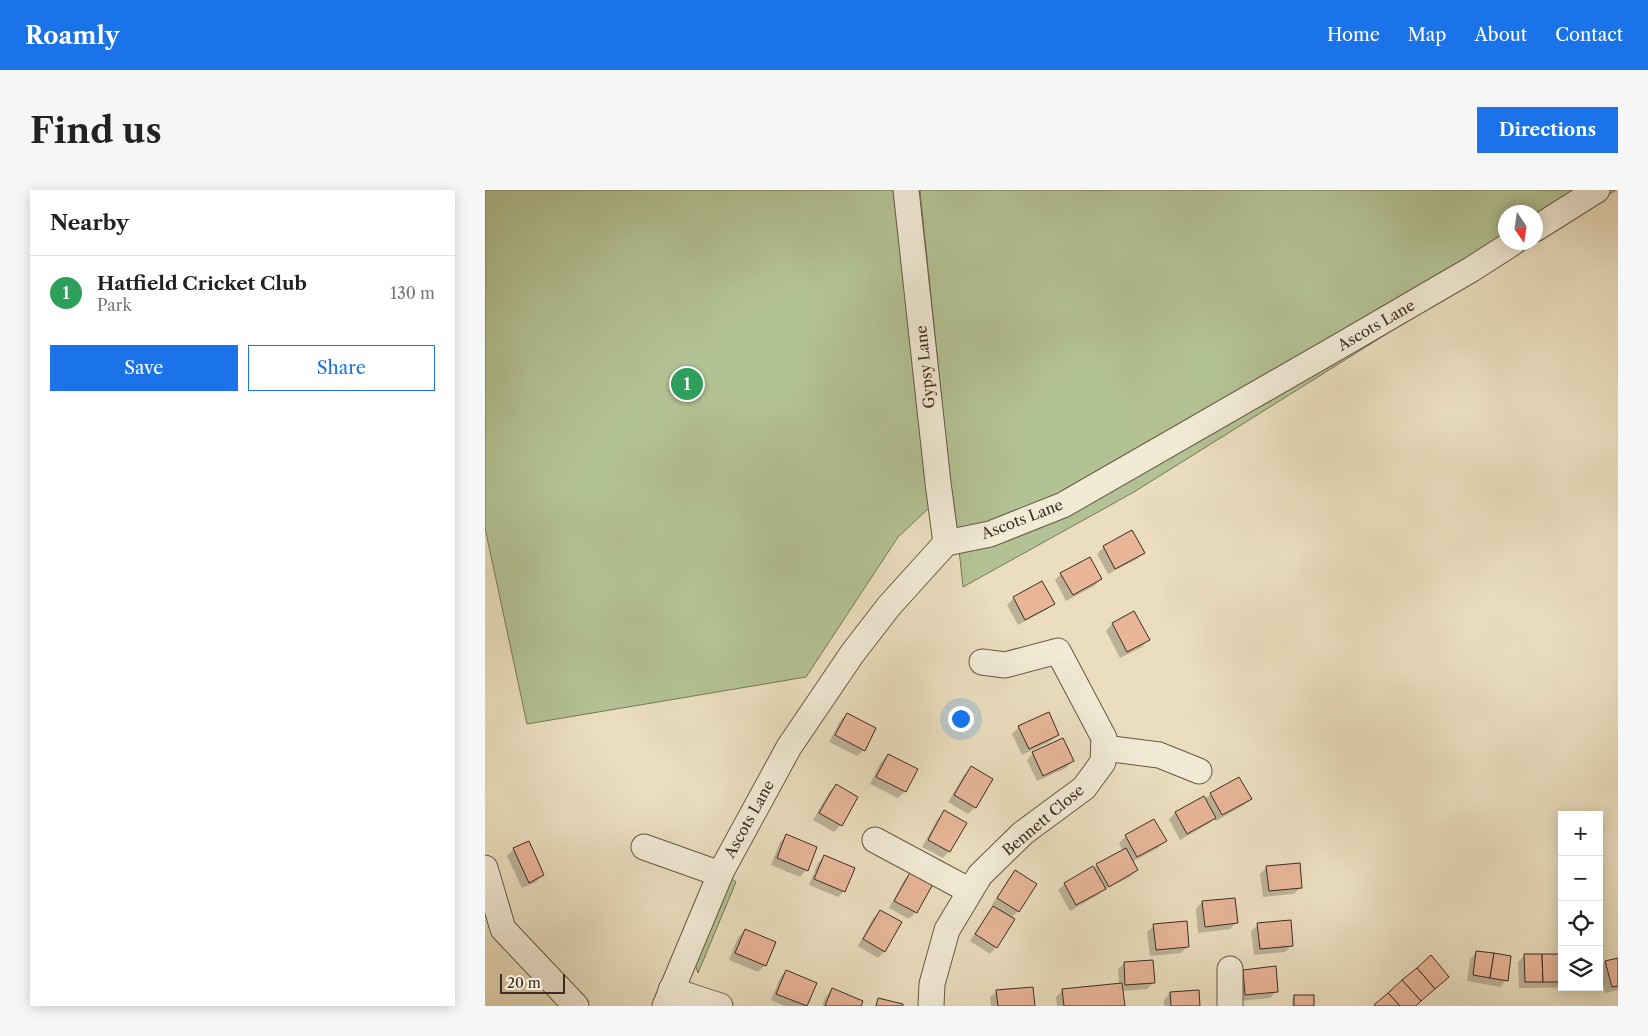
<!DOCTYPE html>
<html lang="en">
<head>
<meta charset="utf-8">
<style>
	:root { --surface:#fff; --page:#f6f6f6; --text:#222; --muted:#767676; --line:#e0e0e0; --accent:#1a73e8 }
	body { margin:0; font-family:"Libre Caslon Text",serif; background:var(--page); color:var(--text) }
	.controls { position:absolute; right:15px; bottom:15px; display:grid; overflow:hidden; border-radius:0px; box-shadow:0 2px 12px #0003 }
	.controls button { width:45px; height:45px; display:grid; place-items:center; padding:0; border:0; border-bottom:1px solid var(--line); background:var(--surface); color:var(--text); font:25px sans-serif }
	.compass { position:absolute; left:1013px; top:15px; width:45px; height:45px; border-radius:50%; background:var(--surface); box-shadow:0 2px 12px #0003; rotate:167deg }
	.scale { position:absolute; left:15px; bottom:12px; width:65px; box-sizing:border-box; padding-left:5px; border:2px solid #3d2c1f; border-top:0; font-size:14px; line-height:18px; white-space:nowrap; color:#3d2c1f; -webkit-text-stroke:4px #f1ead5; paint-order:stroke }
	.you { position:absolute; left:475px; top:528px; width:18px; height:18px; margin:-12px; border:4px solid #fff; border-radius:50%; background:#1a73e8; box-shadow:0 0 0 8px #1a73e833 }
	.badge { display:grid; place-items:center; width:32px; height:32px; border-radius:50%; background:var(--accent); color:#fff; font-size:16px; font-weight:700 }
	.pin { position:absolute; translate:-50% -50%; border:2px solid #fff; box-shadow:0 1px 5px #0006 }
	.list { margin:0; padding:0; list-style:none }
	h2 { display:flex; justify-content:space-between; align-items:center; height:65px; margin:0; padding:0 20px; font-size:21px }
	h2 small { font-size:16px; font-weight:400; color:var(--muted) }
	.list li { display:grid; grid-template-columns:32px 1fr auto; gap:15px; align-items:center; box-sizing:border-box; height:75px; padding:0 20px; border-top:1px solid var(--line) }
	.list b { display:block; font-size:19px; white-space:nowrap }
	.list p { margin:0; font-size:16px; white-space:nowrap; color:var(--muted) }
	.list em { font-size:16px; font-style:normal; color:var(--muted) }
	.actions { display:flex; gap:10px; padding:15px 20px }
	.actions a { flex:1; padding:11px 0; border:1px solid var(--accent); border-radius:0px; text-align:center; font-size:18px; color:var(--accent) }
	.actions .main { background:var(--accent); color:#fff }
	.icon { flex:none; width:28px; height:28px; fill:none; stroke:currentColor; stroke-width:2; stroke-linecap:round; stroke-linejoin:round }
	.map { position:relative; flex:none; width:1133px; height:816px; overflow:hidden; border-radius:0px }
	header { display:flex; align-items:center; gap:30px; box-sizing:border-box; height:70px; padding:0 25px; background:var(--accent); color:#fff }
	header strong { font-size:24px }
	nav { display:flex; gap:28px; margin-inline-start:auto; font-size:18px }
	.intro { display:flex; align-items:center; justify-content:space-between; box-sizing:border-box; height:120px; padding:0 30px }
	h1 { margin:0; font-size:35px }
	.button { padding:12px 22px; border-radius:0px; background:var(--accent); color:#fff; font-size:18px; font-weight:700 }
	main { display:flex; gap:30px; padding:0 30px }
	aside { flex:1; background:var(--surface); border-radius:0px; box-shadow:0 2px 12px #0003 }
	.map>svg:first-child { display:block }
	.green { fill:#b3c294; stroke:#78775a }
	.shadow { fill:#0003 }
	.building { fill:#e8b599; stroke:#3d2c1f }
	.lines { fill:none; stroke-linecap:round; stroke-linejoin:round }
	.minor-casing { stroke:#685847; stroke-width:27 }
	.minor { stroke:#f1ead5; stroke-width:25 }
	.labels { text-anchor:middle; dominant-baseline:central; stroke-width:5; stroke-linejoin:round; paint-order:stroke }
	.street-label { font-size:15px; fill:#3d2c1f; stroke:#f1ead5 }
</style>
</head>
<body>
<header>
<strong>Roamly</strong>
<nav><a>Home</a><a>Map</a><a>About</a><a>Contact</a></nav>
</header>
<div class="intro"><h1>Find us</h1><a class="button">Directions</a></div>
<main>
<aside>
<h2>Nearby<small></small></h2>
<ul class="list">
<li><span class="badge" style="background:#2e9e5b">1</span><div><b>Hatfield Cricket Club</b><p>Park</p></div><em>130 m</em></li>
</ul>
<div class="actions"><a class="main">Save</a><a>Share</a></div>
</aside>
<div class="map">
<svg width="1133" height="816" viewBox="0 0 1133 816">
	<rect width="100%" height="100%" fill="#eadebe"/>
	<filter id="stains"><feTurbulence type="fractalNoise" baseFrequency=".004" numOctaves="4"/><feColorMatrix values="0 0 0 0 .2 0 0 0 0 .09 0 0 0 0 .02 0 0 0 .5 -.17"/></filter>
	<radialGradient id="worn" r=".72"><stop offset=".6" stop-color="#630" stop-opacity="0"/><stop offset="1" stop-color="#630" stop-opacity=".3"/></radialGradient>
	<!-- green -->
	<g class="green">
		<polygon points="0,0 411,0 434,180 444,318 413,347 321,487 42,534 0,338"/>
		<polygon points="435,0 1131,0 1051,50 1050,22 1021,22 1021,52 1047,53 649,302 478,397 469,313 465,292"/>
		<polygon points="246,688 251,692 213,783 209,771"/>
	</g>
	<!-- shadow -->
	<g class="shadow">
		<polygon points="619,357 658,363 652,369 623,384 612,364"/>
		<polygon points="576,384 616,389 609,396 581,411 570,390"/>
		<polygon points="529,408 568,413 561,420 533,435 522,415"/>
		<polygon points="649,423 663,450 657,457 635,468 621,441 627,434"/>
		<polygon points="362,524 379,560 372,566 344,552 355,531"/>
		<polygon points="534,537 573,545 566,551 537,565 527,544"/>
		<polygon points="548,563 587,571 581,578 552,591 542,570"/>
		<polygon points="403,566 431,580 420,601 413,608 385,594 396,572"/>
		<polygon points="486,578 506,590 490,617 483,624 463,612 479,585"/>
		<polygon points="351,596 372,607 356,635 349,642 328,630 344,602"/>
		<polygon points="726,604 765,609 759,615 731,631 729,629 723,634 695,650 684,629 690,623 719,607 720,609"/>
		<polygon points="460,622 464,661 458,668 437,657 453,628"/>
		<polygon points="302,646 321,680 315,687 286,675 295,652"/>
		<polygon points="641,646 680,651 673,658 647,672 651,680 645,687 616,701 613,705 585,721 573,700 580,694 638,661 634,653"/>
		<polygon points="29,659 58,685 51,692 37,698 22,666"/>
		<polygon points="340,666 359,701 353,707 324,695 333,673"/>
		<polygon points="782,677 816,697 809,704 778,707 775,684"/>
		<polygon points="530,681 533,721 526,728 511,757 505,764 485,751 502,724 509,717 507,715 524,688"/>
		<polygon points="426,683 447,695 431,722 424,729 404,718 420,689"/>
		<polygon points="717,712 751,733 745,739 713,743 711,719"/>
		<polygon points="395,721 400,761 393,768 373,756 388,728"/>
		<polygon points="773,735 807,755 800,762 769,765 766,741"/>
		<polygon points="669,736 703,756 696,763 665,766 662,742"/>
		<polygon points="260,741 280,775 273,782 244,770 253,747"/>
		<polygon points="992,762 1021,790 1015,797 982,791 985,769"/>
		<polygon points="1040,765 1077,765 1077,797 1102,797 1034,798 1033,772"/>
		<polygon points="1133,769 1133,800 1120,803 1114,778 1121,772"/>
		<polygon points="640,773 668,793 662,799 637,801 638,816 572,816 571,807 578,800 634,795 633,779"/>
		<polygon points="301,781 331,793 321,816 299,816 286,810 295,788"/>
		<polygon points="758,781 792,801 785,808 754,811 751,788"/>
		<polygon points="347,800 375,816 337,816 341,806"/>
		<polygon points="512,801 548,816 506,816 505,807"/>
		<polygon points="685,803 714,816 679,816 679,810"/>
		<polygon points="810,806 828,816 807,816 807,809"/>
	</g>
	<!-- building -->
	<g class="building">
		<polygon points="647,340 660,363 630,379 618,356"/>
		<polygon points="605,367 617,389 588,405 575,383"/>
		<polygon points="557,391 570,414 540,430 528,407"/>
		<polygon points="649,421 665,450 642,462 627,433"/>
		<polygon points="564,522 574,545 544,559 533,536"/>
		<polygon points="362,523 391,538 380,561 350,545"/>
		<polygon points="578,548 589,571 558,586 547,562"/>
		<polygon points="403,564 433,579 421,602 391,587"/>
		<polygon points="486,576 508,589 491,618 469,605"/>
		<polygon points="754,587 767,609 737,625 725,603"/>
		<polygon points="351,594 373,607 357,636 334,623"/>
		<polygon points="719,606 731,628 702,644 690,622"/>
		<polygon points="459,620 482,633 465,662 443,650"/>
		<polygon points="669,629 682,651 652,667 640,645"/>
		<polygon points="301,644 332,657 323,681 292,668"/>
		<polygon points="44,651 59,685 44,693 28,658"/>
		<polygon points="641,658 653,680 624,697 611,674"/>
		<polygon points="339,665 370,678 360,702 329,689"/>
		<polygon points="815,673 817,698 784,701 781,676"/>
		<polygon points="608,676 621,699 591,715 579,693"/>
		<polygon points="530,680 552,694 534,722 512,708"/>
		<polygon points="426,681 448,694 432,723 409,711"/>
		<polygon points="750,708 753,733 720,737 717,711"/>
		<polygon points="508,716 530,729 512,758 490,744"/>
		<polygon points="395,720 417,732 400,762 378,749"/>
		<polygon points="806,730 808,756 775,759 772,733"/>
		<polygon points="702,731 704,757 671,760 668,734"/>
		<polygon points="260,739 291,752 281,776 250,763"/>
		<polygon points="991,761 1009,763 1005,788 988,785"/>
		<polygon points="1009,763 1026,766 1023,791 1005,788"/>
		<polygon points="1039,764 1057,764 1058,792 1040,792"/>
		<polygon points="1057,764 1076,764 1076,792 1058,792"/>
		<polygon points="946,765 964,787 950,799 932,778"/>
		<polygon points="1133,768 1133,796 1127,797 1120,771"/>
		<polygon points="668,770 670,793 640,795 639,772"/>
		<polygon points="791,776 793,802 760,805 758,780"/>
		<polygon points="932,778 950,799 936,811 917,790"/>
		<polygon points="301,780 332,793 322,816 291,804"/>
		<polygon points="917,790 936,811 931,816 915,816 903,803"/>
		<polygon points="637,793 640,816 579,816 577,799"/>
		<polygon points="548,797 550,816 513,816 511,800"/>
		<polygon points="347,798 378,811 376,816 340,816"/>
		<polygon points="714,800 715,816 686,816 685,802"/>
		<polygon points="903,803 915,816 890,816 889,815"/>
		<rect x="809" y="805" width="20" height="11"/>
		<polygon points="393,808 418,814 418,816 391,816"/>
	</g>
	<g class="lines">
		<!-- minor casing -->
		<g class="minor-casing">
			<g id="minor">
				<polyline points="421,0 453,293 461,353"/>
				<polyline points="1050,39 1112,0"/>
				<polyline points="619,558 674,565 714,581"/>
				<polyline points="390,650 485,701"/>
				<polyline points="159,657 235,684"/>
				<polyline points="0,678 18,739 91,816"/>
				<polyline points="186,800 235,816"/>
				<polyline points="180,816 237,680 304,557 367,464 404,416 461,353 505,344 578,315 853,157 987,79 1029,52"/>
				<polyline points="446,816 447,794 462,740 495,685 538,643 599,598 618,572 619,548 573,461 520,475 497,472"/>
				<polyline points="745,816 745,779"/>
			</g>
		</g>
		<!-- minor -->
		<use href="#minor" class="minor"/>
	</g>
	<g class="labels">
		<!-- street labels -->
		<g class="street-label">
			<text transform="translate(891 135) rotate(-30)">Ascots Lane</text>
			<text transform="translate(440 177) rotate(-96)">Gypsy Lane</text>
			<text transform="translate(537 329) rotate(-21)">Ascots Lane</text>
			<text transform="translate(264 629) rotate(-61)">Ascots Lane</text>
			<text transform="translate(558 630) rotate(-40)">Bennett Close</text>
		</g>
	</g>
	<rect width="100%" height="100%" filter="url(#stains)"/>
	<rect width="100%" height="100%" fill="url(#worn)"/>
</svg>
<div class="controls">
<button>+</button>
<button>−</button>
<button><svg class="icon" aria-label="locate" viewBox="0 0 24 24"><circle cx="12" cy="12" r="6"/><path d="M12 2v4M12 18v4M2 12h4M18 12h4"/></svg></button>
<button><svg class="icon" aria-label="layers" viewBox="0 0 24 24"><path d="M12 4l9 5-9 5-9-5zM3 14l9 5 9-5"/></svg></button>
</div>
<svg class="compass" viewBox="-18 -18 36 36"><path d="M0-13l5 13h-10z" fill="#e53935"/><path d="M0 13l5-13h-10z" fill="#767676"/></svg>
<div class="scale">20 m</div>
<div class="you"></div>
<div class="pin badge" style="left:202px;top:194px;background:#2e9e5b">1</div>
</div>
</main>
</body>
</html>
